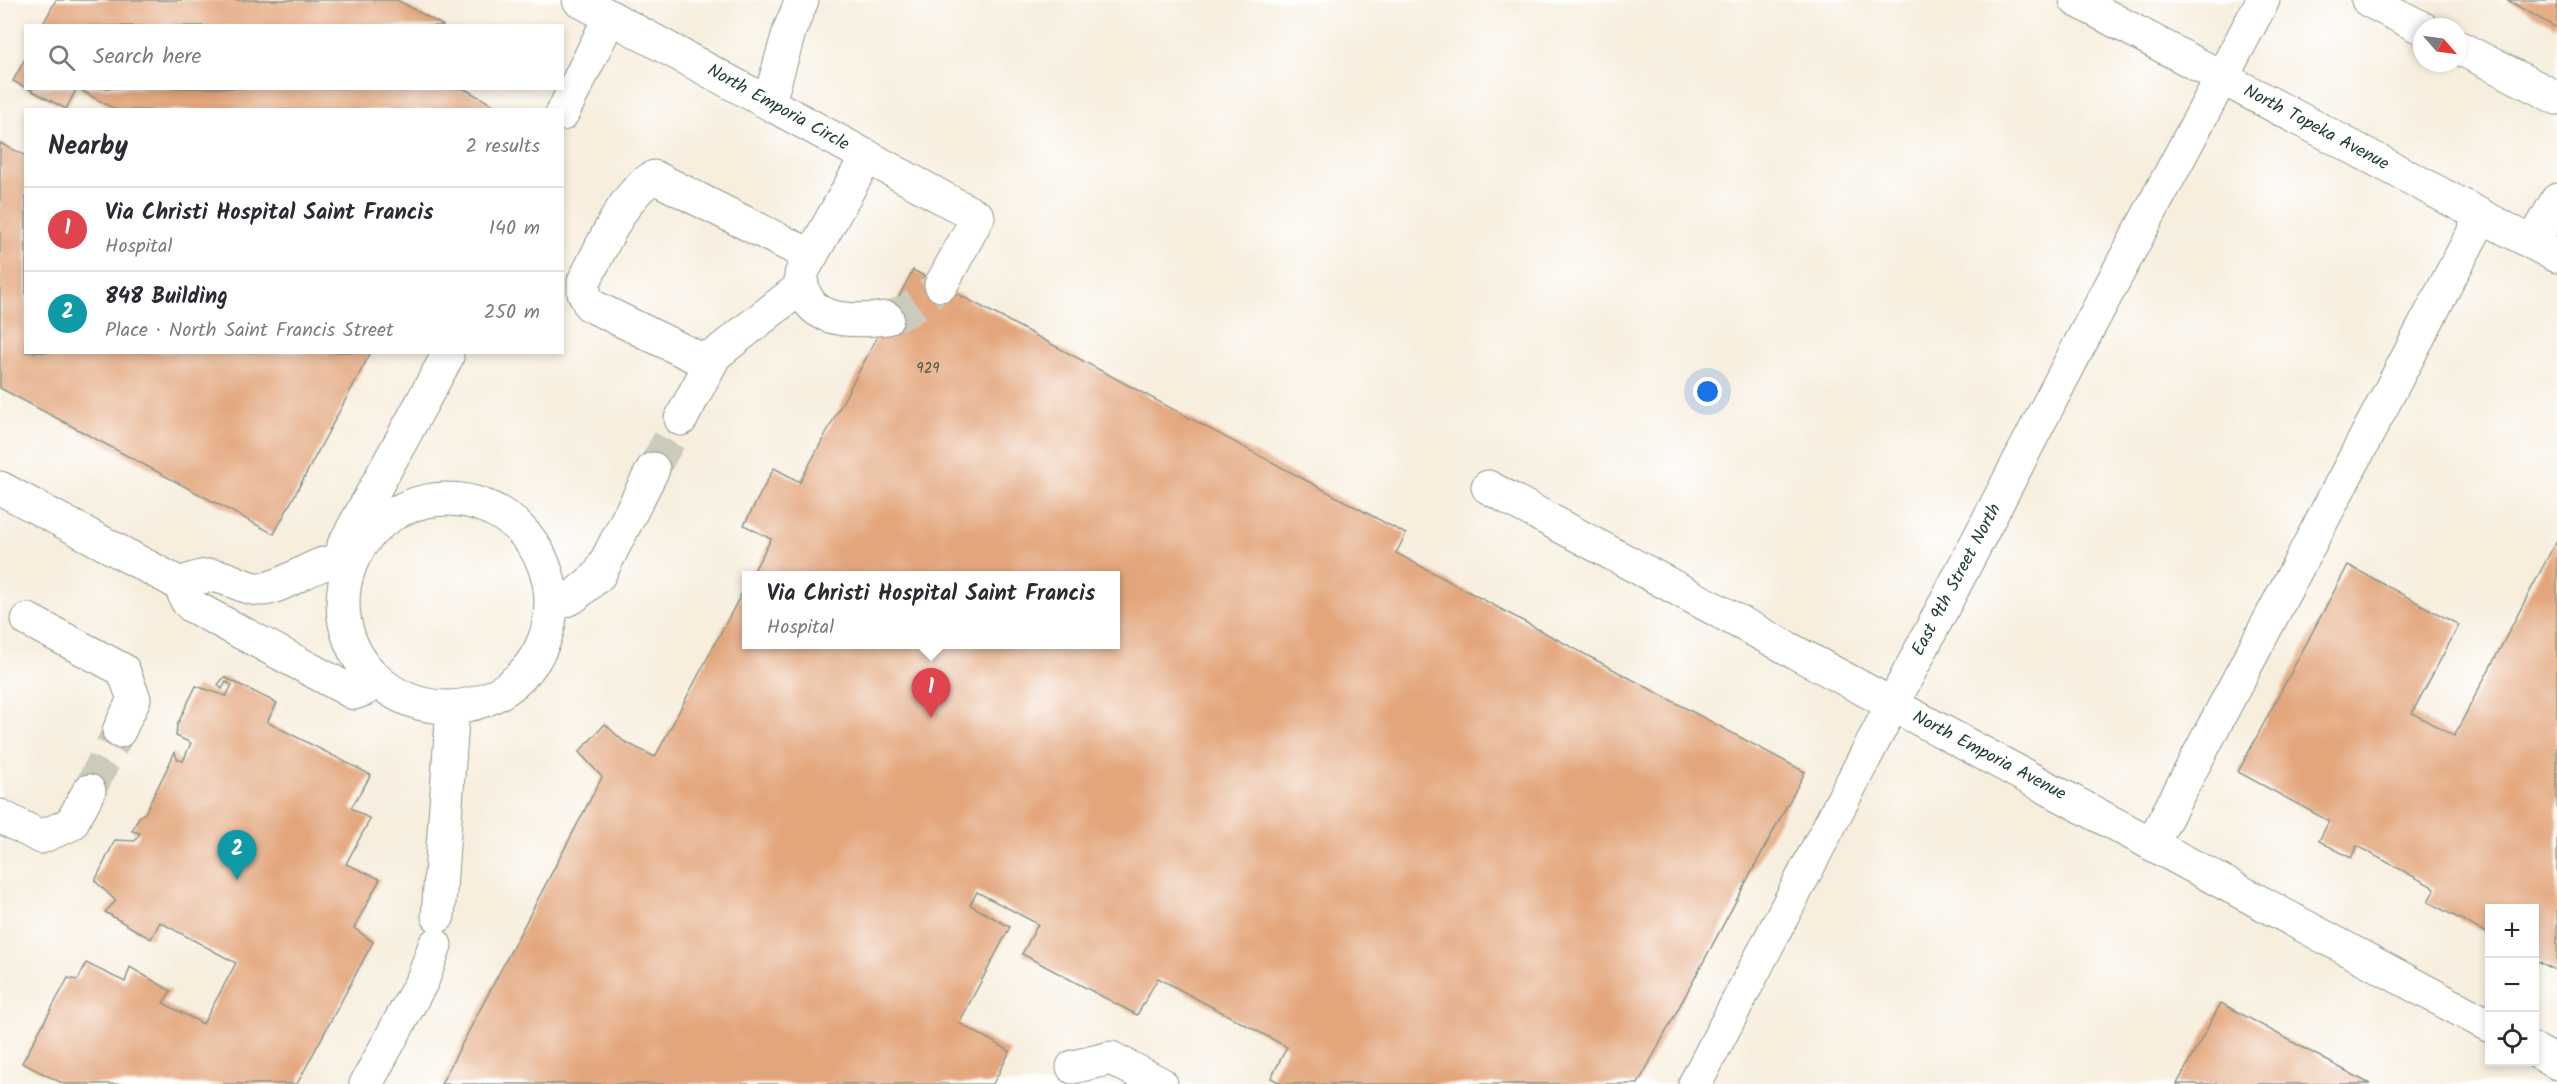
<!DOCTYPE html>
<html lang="en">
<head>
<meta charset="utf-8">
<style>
	:root { --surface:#fff; --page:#f7f7f7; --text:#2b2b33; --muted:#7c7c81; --line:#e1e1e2; --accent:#7c3aed }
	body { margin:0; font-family:Kalam,sans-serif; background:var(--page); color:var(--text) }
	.controls { position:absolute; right:18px; bottom:18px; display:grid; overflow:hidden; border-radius:0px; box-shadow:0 3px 9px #0003 }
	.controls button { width:54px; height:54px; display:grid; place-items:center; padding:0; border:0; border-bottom:2px solid var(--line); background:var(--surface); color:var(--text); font:30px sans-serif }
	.compass { position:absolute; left:2413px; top:18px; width:54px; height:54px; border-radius:50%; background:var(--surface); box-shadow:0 3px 9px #0003; rotate:118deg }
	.you { position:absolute; left:1708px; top:392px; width:21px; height:21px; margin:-15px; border:4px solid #fff; border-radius:50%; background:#1a73e8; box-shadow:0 0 0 9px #1a73e833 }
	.badge { display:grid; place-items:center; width:39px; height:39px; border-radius:50%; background:var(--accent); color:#fff; font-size:20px; font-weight:700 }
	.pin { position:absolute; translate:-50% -50px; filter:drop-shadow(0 2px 3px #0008) }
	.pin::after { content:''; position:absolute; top:32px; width:21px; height:18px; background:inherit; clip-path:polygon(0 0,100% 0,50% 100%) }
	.popup { position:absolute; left:742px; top:571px; width:378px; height:78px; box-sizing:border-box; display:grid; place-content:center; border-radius:0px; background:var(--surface); filter:drop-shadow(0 2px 4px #0005); font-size:20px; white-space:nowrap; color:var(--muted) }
	.popup b { font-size:22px; color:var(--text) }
	.popup::after { content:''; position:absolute; left:50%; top:100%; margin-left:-12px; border:12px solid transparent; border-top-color:var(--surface) }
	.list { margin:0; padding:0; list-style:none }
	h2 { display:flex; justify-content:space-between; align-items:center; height:78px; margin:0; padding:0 24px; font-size:26px }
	h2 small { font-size:20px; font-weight:400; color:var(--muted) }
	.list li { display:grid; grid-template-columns:39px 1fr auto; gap:18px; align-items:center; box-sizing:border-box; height:84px; padding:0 24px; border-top:2px solid var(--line) }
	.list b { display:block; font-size:22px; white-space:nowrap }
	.list p { margin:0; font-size:20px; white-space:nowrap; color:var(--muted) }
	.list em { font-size:20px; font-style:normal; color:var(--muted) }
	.icon { flex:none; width:33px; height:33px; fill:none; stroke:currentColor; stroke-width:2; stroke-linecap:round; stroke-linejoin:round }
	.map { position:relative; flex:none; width:2557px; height:1084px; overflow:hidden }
	.search { position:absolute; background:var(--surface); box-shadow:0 3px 9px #0003; left:24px; top:24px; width:540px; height:66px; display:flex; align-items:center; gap:15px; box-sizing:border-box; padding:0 21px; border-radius:0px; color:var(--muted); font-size:22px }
	.panel { position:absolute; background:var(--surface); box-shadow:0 3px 9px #0003; left:24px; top:108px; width:540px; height:246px; border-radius:0px }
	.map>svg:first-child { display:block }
	.building { fill:#e3a67c }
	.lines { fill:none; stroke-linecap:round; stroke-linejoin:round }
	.minor-tunnel { stroke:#cccbbb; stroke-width:33; stroke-dasharray:33 16; stroke-linecap:butt }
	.minor-casing { stroke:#8b9688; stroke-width:35 }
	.minor { stroke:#fff; stroke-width:33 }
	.labels { text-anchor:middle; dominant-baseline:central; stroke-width:5; stroke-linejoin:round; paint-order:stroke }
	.number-label { font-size:15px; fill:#505746 }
	.street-label { font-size:18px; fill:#1f3d34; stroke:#fff }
</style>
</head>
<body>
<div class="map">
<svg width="2557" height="1084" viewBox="0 0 2557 1084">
	<rect width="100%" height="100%" fill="#fff"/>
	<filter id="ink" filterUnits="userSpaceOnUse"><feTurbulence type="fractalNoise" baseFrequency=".0167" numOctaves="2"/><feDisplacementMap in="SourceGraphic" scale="12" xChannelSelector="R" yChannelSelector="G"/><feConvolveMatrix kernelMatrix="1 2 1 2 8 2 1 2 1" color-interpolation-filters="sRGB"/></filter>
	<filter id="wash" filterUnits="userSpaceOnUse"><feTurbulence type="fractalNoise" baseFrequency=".008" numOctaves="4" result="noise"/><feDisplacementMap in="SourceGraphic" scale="24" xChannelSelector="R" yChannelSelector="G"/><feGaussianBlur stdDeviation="1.35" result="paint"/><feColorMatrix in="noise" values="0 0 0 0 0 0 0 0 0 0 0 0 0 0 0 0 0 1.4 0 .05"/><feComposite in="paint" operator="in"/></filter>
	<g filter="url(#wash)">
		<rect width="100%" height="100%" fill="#f7eedd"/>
		<g id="blocks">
			<!-- building -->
			<g class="building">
				<polygon points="56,0 397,0 444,26 42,26"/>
				<polygon points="2507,0 2557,0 2557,28"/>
				<polygon points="26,57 26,88 13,81"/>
				<polygon points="27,88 77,88 66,109"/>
				<polygon points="77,88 463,88 502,110 116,110"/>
				<polygon points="0,143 26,156 26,352 371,352 274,534 0,388"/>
				<polygon points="913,270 1406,534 1396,553 1805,772 1638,1084 1282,1084 1271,1078 1287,1047 1158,978 1137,1015 1022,954 1038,924 977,892 970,905 1010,927 959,1023 1010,1051 993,1084 441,1084 602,777 579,752 605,724 623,741 655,757 746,585 746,644 1116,644 1116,576 751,576 771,539 744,525 774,468 800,482"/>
				<polygon points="2557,540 2557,971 2534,959 2534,908 2490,908 2490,935 2428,902 2435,888 2357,846 2351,858 2319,841 2329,821 2238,772 2348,565 2459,625 2412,713 2454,736"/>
				<polygon points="224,677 277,703 267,722 371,775 351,808 370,819 346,864 380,879 354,928 373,942 297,1084 64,1084 22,1063 68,978 78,980 86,963 125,982 130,967 171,991 163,1003 203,1024 236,963 160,922 151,939 105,912 116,901 95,881 115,840 135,841 140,833 132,831 139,817 145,813 175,752 177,759 183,761 191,743 176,736 177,725 196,686 226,696 232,685 226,682 222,689 218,685"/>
				<polygon points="2221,1003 2370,1084 2177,1084"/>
			</g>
		</g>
	</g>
	<g filter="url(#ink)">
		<use href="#blocks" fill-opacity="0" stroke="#8b9688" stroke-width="1.5"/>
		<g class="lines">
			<!-- minor-tunnel -->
			<g class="minor-tunnel">
				<polyline points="887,318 907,311 941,285"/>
				<polyline points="653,469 681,419"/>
				<polyline points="89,791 119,731"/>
			</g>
			<!-- minor casing -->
			<g class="minor-casing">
				<g id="minor">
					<polyline points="579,0 978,217 941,285"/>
					<polyline points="2076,0 2557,256"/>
					<polyline points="2368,0 2422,28"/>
					<polyline points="2458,47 2557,98"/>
					<polyline points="769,102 790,29 802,0"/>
					<polyline points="562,114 610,17"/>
					<path d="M 867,156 L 801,274 C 802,324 850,322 887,318"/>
					<polyline points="2533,243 2557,200"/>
					<path d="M 801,287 L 715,355 L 700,359 L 590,305 L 584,293 L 584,281 C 601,250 623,193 654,177 L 811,256"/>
					<polyline points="681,419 715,355"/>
					<polyline points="1488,487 2490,1026"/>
					<polyline points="0,488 180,584 187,601 192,606 354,693 365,689 376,679"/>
					<circle cx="447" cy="603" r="104"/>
					<polyline points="344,545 447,357"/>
					<path d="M 180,584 C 188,581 198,577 207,576 C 229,573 246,594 269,588 C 298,580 319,557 351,561"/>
					<polyline points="551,606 573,597 599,575 653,469"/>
					<polyline points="28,620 123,670 134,699 119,731"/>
					<polyline points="0,816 41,837 71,824 89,791"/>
					<polyline points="2152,844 2482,216"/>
					<polyline points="438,916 453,707"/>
					<polyline points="2534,1050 2557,1063"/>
					<polyline points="1073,1067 1111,1058 1161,1084"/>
					<polyline points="366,1084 423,979 435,945"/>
					<polyline points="1695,1084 2082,340 2263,0"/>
				</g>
			</g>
			<!-- minor -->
			<use href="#minor" class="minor"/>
		</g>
	</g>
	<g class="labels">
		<!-- number labels -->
		<g class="number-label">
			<text x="928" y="369">929</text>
		</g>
		<!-- street labels -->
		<g class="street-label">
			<text transform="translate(778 108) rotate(29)">North Emporia Circle</text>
			<text transform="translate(2316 128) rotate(28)">North Topeka Avenue</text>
			<text transform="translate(1957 580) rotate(-62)">East 9th Street North</text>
			<text transform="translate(1989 756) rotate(28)">North Emporia Avenue</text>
		</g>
	</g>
</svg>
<div class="controls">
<button>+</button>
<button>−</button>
<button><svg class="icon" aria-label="locate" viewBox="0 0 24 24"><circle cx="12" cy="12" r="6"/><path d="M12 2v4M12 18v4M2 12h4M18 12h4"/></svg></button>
</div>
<svg class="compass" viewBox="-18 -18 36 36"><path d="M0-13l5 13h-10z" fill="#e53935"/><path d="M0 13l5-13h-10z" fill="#7c7c81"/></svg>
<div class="you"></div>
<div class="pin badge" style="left:931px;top:718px;background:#e0444e">1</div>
<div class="popup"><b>Via Christi Hospital Saint Francis</b>Hospital</div>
<div class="pin badge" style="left:237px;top:880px;background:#0f9aa8">2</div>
<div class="search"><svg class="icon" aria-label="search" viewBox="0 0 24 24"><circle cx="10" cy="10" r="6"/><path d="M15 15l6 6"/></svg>Search here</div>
<section class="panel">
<h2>Nearby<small>2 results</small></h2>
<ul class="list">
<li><span class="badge" style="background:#e0444e">1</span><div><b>Via Christi Hospital Saint Francis</b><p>Hospital</p></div><em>140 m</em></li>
<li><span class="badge" style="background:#0f9aa8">2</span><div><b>848 Building</b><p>Place · North Saint Francis Street</p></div><em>250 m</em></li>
</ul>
</section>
</div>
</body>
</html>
